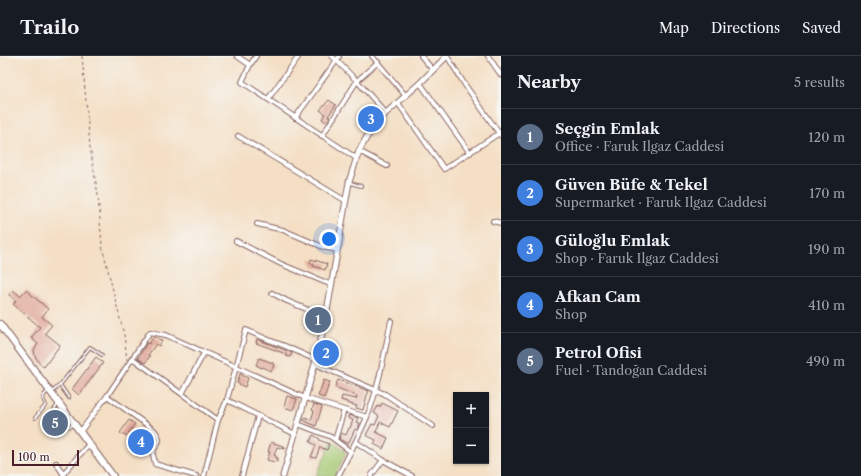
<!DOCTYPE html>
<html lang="en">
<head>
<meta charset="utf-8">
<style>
	:root { --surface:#171b24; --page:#20242c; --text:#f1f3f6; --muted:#9ea1a6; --line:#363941; --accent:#2563eb }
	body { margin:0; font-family:"Libre Caslon Text",serif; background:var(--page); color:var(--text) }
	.controls { position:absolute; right:12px; bottom:12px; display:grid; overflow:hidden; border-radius:0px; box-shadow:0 1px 3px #0004 }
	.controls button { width:36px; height:36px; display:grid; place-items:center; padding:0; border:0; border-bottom:1px solid var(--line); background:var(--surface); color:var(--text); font:20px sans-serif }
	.scale { position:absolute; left:12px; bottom:10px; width:67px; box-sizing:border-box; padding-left:4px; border:2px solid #4a1f2b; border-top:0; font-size:11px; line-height:14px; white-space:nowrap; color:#4a1f2b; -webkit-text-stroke:3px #f6f6f2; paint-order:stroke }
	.you { position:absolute; left:329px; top:183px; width:14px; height:14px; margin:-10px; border:3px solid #fff; border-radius:50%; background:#1a73e8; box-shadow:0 0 0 6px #1a73e833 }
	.badge { display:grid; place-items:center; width:26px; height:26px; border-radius:50%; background:var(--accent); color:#fff; font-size:13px; font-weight:700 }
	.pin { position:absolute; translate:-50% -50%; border:2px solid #fff; box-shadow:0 1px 4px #0006 }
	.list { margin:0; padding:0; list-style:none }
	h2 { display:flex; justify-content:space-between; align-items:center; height:52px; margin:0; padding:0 16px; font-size:17px }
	h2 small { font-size:13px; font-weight:400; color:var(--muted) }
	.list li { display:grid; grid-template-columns:26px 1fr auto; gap:12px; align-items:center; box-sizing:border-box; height:56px; padding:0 16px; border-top:1px solid var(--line) }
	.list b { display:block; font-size:15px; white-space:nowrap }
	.list p { margin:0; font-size:13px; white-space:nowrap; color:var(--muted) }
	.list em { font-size:13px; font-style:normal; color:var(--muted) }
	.map { position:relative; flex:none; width:501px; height:420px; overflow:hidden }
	header { display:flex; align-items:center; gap:24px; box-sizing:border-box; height:56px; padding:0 20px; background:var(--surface); border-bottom:1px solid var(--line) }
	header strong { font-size:19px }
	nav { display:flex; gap:22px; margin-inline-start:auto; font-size:14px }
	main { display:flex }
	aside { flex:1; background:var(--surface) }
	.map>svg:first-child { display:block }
	.green { fill:#a6c871; stroke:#78744e }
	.building { fill:#e2aa9b }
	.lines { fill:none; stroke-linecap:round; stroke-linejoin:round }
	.service-casing { stroke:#866261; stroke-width:4 }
	.minor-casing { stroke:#866261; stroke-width:6 }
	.tertiary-casing { stroke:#866261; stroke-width:7 }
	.secondary-casing { stroke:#866261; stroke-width:8 }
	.path { stroke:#866261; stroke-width:1; stroke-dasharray:3 3; stroke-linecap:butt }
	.service { stroke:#fff; stroke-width:2 }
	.minor { stroke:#fff; stroke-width:4 }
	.tertiary { stroke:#fff; stroke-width:5 }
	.secondary { stroke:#fff; stroke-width:6 }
</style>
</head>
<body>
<header>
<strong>Trailo</strong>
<nav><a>Map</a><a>Directions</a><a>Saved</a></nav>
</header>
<main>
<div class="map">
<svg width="501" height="420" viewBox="0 0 501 420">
	<rect width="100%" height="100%" fill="#f6f6f2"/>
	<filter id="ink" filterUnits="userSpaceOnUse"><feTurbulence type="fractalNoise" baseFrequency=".025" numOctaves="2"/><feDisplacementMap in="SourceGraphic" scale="8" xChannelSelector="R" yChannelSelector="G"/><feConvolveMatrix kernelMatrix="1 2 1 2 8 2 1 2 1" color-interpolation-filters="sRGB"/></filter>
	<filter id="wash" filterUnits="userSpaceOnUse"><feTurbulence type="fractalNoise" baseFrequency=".012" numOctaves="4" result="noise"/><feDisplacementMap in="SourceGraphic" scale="16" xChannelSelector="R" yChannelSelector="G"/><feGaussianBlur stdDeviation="0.9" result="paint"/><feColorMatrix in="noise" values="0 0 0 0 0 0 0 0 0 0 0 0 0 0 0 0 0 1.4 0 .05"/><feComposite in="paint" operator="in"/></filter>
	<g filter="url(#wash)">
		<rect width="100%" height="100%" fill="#f4dfc5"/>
		<!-- green -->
		<polygon class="green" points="332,385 344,394 346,397 335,420 316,420"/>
		<g id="blocks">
			<!-- building -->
			<g class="building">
				<polygon points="329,44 336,49 328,60 330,61 326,66 322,63 325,58 320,54"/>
				<polygon points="371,50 378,54 376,59 374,58 370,63 365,59"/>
				<polygon points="311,203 327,208 325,214 313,210 314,209 310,207"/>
				<polygon points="13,234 20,240 26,234 48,253 42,261 52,269 45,277 60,289 44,311 40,308 35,300 34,294 38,288 31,282 40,271 13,248 16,245 9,239"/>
				<polygon points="154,280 162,285 159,290 156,288 148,299 150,300 145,307 138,302 147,287 149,288"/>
				<polygon points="257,283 292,297 290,301 286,300 286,298 256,287"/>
				<polygon points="325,295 333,298 331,303 334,304 331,310 323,307 326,299 324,299"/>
				<polygon points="96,301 103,307 79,339 72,333"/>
				<polygon points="259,302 273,307 273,308 274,309 271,315 263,311 262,312 256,309"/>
				<polygon points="240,318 248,322 245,331 237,327"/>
				<polygon points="324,324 330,326 324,342 318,340"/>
				<polygon points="338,324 369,335 367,339 363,354 356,352 357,350 347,347 347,346 341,344 342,340 356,343 357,340 335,331"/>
				<polygon points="287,340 297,343 293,354 284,351"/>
				<polygon points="382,347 398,355 390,371 380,366 376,376 388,382 383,393 374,388 376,384 366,379 372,368 375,369 379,360 374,357 378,350 380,351"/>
				<polygon points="314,348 322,351 316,370 303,364 305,361 311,364 314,355 312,354"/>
				<polygon points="349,359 358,362 356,366 360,367 357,374 355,373 348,388 339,383 341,377 346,379 349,372 350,372 353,364 348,362"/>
				<polygon points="56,360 66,373 63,375 59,371 54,375 49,369 55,364 53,362"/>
				<polygon points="129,364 135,368 126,380 120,377"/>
				<polygon points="145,373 153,378 138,400 130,394"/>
				<polygon points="313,379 320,383 319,384 329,388 327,394 320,391 316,402 311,401 316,389 310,386"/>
				<polygon points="271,386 285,391 285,393 277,391 274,399 276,400 276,402 278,402 277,406 274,405 274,406 267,404 270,396 268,396"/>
			</g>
		</g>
	</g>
	<g filter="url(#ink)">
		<use href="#blocks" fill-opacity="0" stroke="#866261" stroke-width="1"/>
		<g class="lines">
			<!-- service casing -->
			<g class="service-casing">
				<g id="service">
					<polyline points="350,127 361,130"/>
					<polyline points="52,336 60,329"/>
					<polyline points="69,342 60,329 90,291 102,299"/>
					<polyline points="58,348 54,354 67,371 74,369"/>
					<path d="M 35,362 L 46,349 C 42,342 42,339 49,335"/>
				</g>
			</g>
			<!-- minor casing -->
			<g class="minor-casing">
				<g id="minor">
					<polyline points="237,0 250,9"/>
					<polyline points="256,0 250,9 242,26 356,102"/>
					<polyline points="332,0 357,25 386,57"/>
					<polyline points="372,0 406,40"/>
					<polyline points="421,0 433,14"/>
					<polyline points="447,0 465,29 501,80"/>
					<polyline points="488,0 501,19"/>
					<polyline points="420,27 470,97"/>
					<polyline points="268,43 299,0"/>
					<polyline points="398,47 444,113 501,76"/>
					<polyline points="295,62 339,1"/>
					<polyline points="238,80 346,145"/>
					<polyline points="322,80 357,25 378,6"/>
					<polyline points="359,95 387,110"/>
					<polyline points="493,165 501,167"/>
					<polyline points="257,168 283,174 323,191 337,194"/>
					<polyline points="236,185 281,208 332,229"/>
					<polyline points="272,237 287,245 323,260 326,261"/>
					<polyline points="132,302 182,338 218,364"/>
					<polyline points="315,308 385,338 433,370"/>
					<polyline points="182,338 204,297"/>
					<path d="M 107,340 L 154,374 C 165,387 155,386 153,398 C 153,401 155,405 155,408 L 196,420"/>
					<polyline points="227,344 295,378"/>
					<polyline points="298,368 331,381 351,396"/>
					<polyline points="80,376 107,340 150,276 166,279 305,342 367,361"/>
					<polyline points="335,384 344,354"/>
					<polyline points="356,386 383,404 412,420"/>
					<polyline points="56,407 64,419"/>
					<polyline points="63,418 89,388"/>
					<polyline points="204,420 218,364 227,344 246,274 269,284 285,290 316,304"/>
					<polyline points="242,420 258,360"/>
					<path d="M 338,420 C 348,401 358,382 367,361 C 379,331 384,298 391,265"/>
					<polyline points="371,420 383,404"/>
				</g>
			</g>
			<!-- tertiary casing -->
			<g class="tertiary-casing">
				<polyline id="tertiary" points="283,420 316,304 326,261 349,126 359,95 368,79 386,57 420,27 447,0"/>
			</g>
			<!-- secondary casing -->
			<g class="secondary-casing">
				<polyline id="secondary" points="0,268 113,420"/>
			</g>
			<!-- path -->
			<polyline class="path" points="82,0 90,91 98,139 102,190 124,279 127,304"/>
			<!-- service -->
			<use href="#service" class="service"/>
			<!-- minor -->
			<use href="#minor" class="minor"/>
			<!-- tertiary -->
			<use href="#tertiary" class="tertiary"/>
			<!-- secondary -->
			<use href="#secondary" class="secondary"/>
		</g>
	</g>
</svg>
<div class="controls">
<button>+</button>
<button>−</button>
</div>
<div class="scale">100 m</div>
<div class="you"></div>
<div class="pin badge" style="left:318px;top:264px;background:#5c6f8a">1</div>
<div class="pin badge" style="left:326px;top:297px;background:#3f7fe0">2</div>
<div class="pin badge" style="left:371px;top:63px;background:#3f7fe0">3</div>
<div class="pin badge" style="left:141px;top:386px;background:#3f7fe0">4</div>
<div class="pin badge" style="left:55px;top:367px;background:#5c6f8a">5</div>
</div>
<aside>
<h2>Nearby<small>5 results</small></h2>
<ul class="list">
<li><span class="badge" style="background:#5c6f8a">1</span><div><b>Seçgin Emlak</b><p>Office · Faruk Ilgaz Caddesi</p></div><em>120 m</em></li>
<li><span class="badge" style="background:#3f7fe0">2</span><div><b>Güven Büfe &amp; Tekel</b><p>Supermarket · Faruk Ilgaz Caddesi</p></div><em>170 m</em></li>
<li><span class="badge" style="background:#3f7fe0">3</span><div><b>Güloğlu Emlak</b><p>Shop · Faruk Ilgaz Caddesi</p></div><em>190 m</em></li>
<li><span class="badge" style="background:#3f7fe0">4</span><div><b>Afkan Cam</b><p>Shop</p></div><em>410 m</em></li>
<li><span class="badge" style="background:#5c6f8a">5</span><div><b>Petrol Ofisi</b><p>Fuel · Tandoğan Caddesi</p></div><em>490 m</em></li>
</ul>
</aside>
</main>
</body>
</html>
